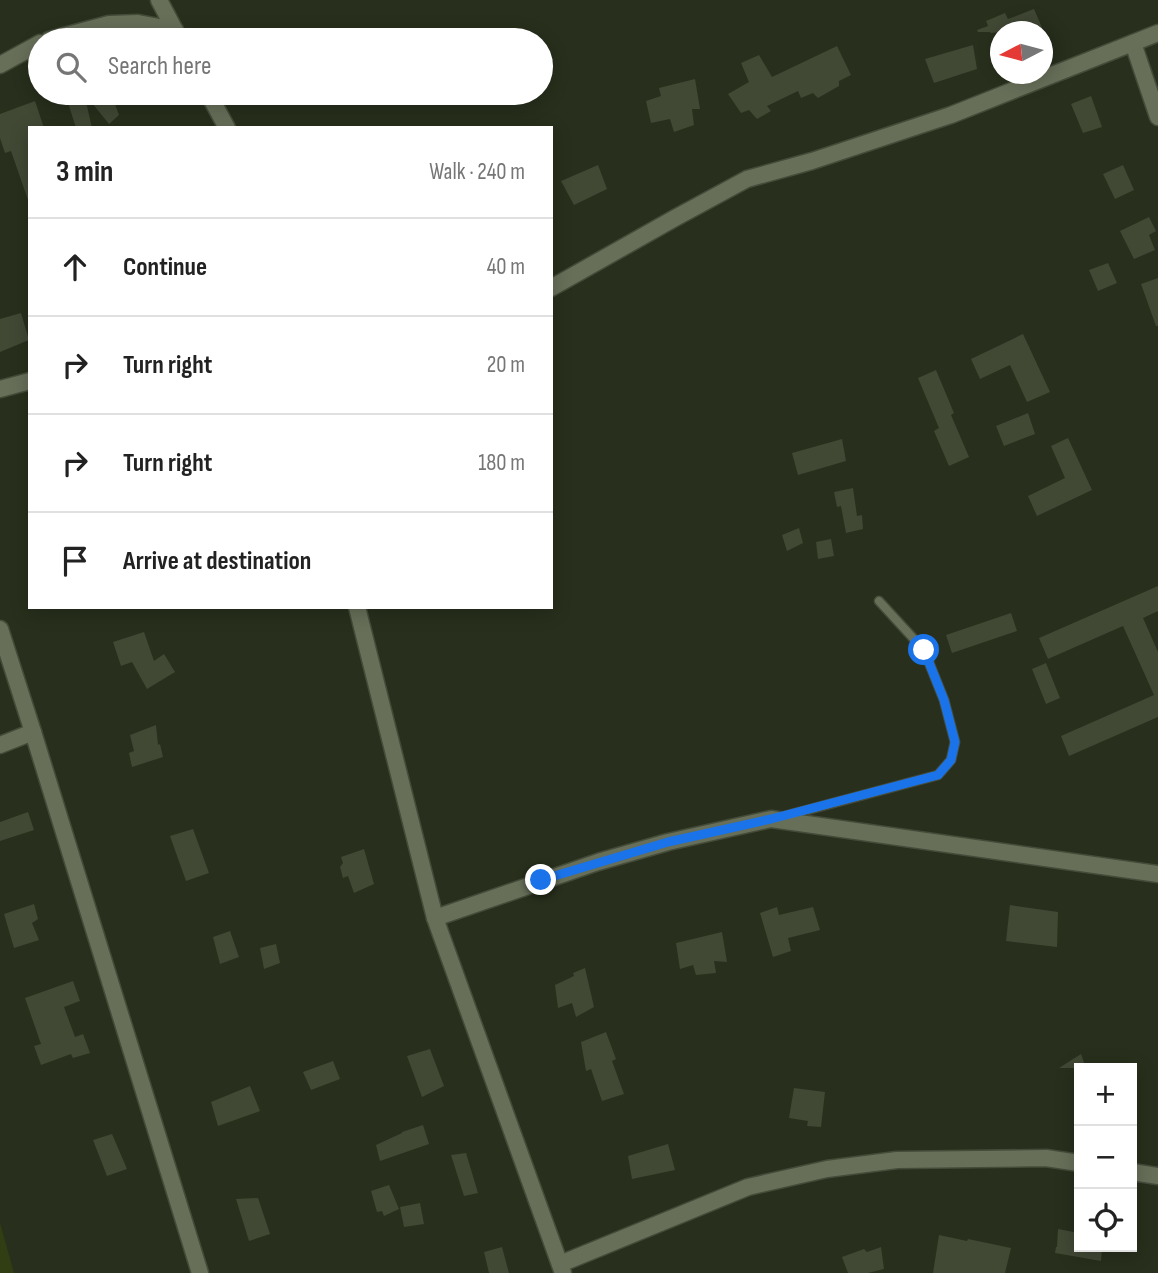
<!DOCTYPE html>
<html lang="en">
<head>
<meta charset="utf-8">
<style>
	:root { --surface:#fff; --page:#f6f6f6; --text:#222; --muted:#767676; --line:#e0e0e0 }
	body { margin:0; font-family:"Sofia Sans Condensed",sans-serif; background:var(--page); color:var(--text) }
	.controls { position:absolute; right:21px; bottom:21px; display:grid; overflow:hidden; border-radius:0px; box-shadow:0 4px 18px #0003 }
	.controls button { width:63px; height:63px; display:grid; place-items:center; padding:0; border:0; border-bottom:2px solid var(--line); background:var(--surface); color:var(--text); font:35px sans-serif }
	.compass { position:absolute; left:990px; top:21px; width:63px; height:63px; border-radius:50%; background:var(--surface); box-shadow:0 4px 18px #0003; rotate:264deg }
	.stop { position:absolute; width:21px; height:21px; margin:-16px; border:5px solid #1a73e8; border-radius:50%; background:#fff }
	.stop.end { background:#1a73e8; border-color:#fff; box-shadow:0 2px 7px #0008 }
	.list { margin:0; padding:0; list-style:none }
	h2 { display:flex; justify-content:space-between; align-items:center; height:91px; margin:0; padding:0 28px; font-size:30px }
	h2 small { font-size:23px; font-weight:400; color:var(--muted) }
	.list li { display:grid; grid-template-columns:46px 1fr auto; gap:21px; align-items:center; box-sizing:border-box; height:98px; padding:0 28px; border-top:2px solid var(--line) }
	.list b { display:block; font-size:26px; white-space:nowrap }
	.list em { font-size:23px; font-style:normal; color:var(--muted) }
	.icon { flex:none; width:38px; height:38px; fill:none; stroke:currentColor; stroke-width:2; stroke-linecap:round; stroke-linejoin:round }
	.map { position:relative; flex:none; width:1158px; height:1273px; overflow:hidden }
	.search { position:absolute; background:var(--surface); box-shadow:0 4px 18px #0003; left:28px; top:28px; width:525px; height:77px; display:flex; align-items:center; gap:18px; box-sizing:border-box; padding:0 24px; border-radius:38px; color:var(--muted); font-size:26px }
	.panel { position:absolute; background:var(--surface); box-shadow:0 4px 18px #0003; left:28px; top:126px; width:525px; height:483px; border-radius:0px }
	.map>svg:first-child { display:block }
	.green { fill:#313e14 }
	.building { fill:#414834 }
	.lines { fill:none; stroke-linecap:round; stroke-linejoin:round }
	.lane-casing { stroke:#444b39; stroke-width:11 }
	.street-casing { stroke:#444b39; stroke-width:19 }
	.lane { stroke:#676f59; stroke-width:8 }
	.street { stroke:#676f59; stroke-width:16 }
	.route { stroke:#1a73e8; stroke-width:9 }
</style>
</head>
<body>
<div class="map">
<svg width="1158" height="1273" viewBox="0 0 1158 1273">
	<rect width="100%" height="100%" fill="#282f1c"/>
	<!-- green -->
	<polygon class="green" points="0,1223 14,1273 0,1273"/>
	<!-- building -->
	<g class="building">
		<polygon points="1034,9 1044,32 1000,32 991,33 990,32 978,32 977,30 988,26 986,21 1005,13 1008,19"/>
		<polygon points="973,45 977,69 934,83 925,59"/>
		<polygon points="837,46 851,75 839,81 839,86 818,98 813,93 801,98 798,91 767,106 771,111 757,119 749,110 741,113 728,94 749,82 741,63 759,55 772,77"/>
		<polygon points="695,79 700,109 692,109 694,125 674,132 670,119 651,123 646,101 661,96 659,88"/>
		<polygon points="65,93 111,93 119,115 109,124 84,93 92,128 76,128"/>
		<polygon points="1091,96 1102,127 1083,133 1071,104"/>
		<polygon points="35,101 44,128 30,128 30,200 28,200 11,151 5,153 0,138 0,114"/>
		<polygon points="598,165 607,189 574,205 561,181"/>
		<polygon points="1123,165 1134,190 1115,199 1103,174"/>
		<polygon points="1149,217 1156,231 1149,235 1155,250 1134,259 1120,231"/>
		<polygon points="1108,263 1117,283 1098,291 1089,270"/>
		<polygon points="1158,278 1158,326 1156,326 1141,284"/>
		<polygon points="21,313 29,340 0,352 0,319"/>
		<polygon points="1023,334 1050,392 1027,402 1010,365 980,379 971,359"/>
		<polygon points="936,370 954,413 951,415 969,457 949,466 934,431 939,428 918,378"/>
		<polygon points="1028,413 1035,434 1004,446 996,426"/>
		<polygon points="1068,438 1092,490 1037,516 1028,496 1065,478 1051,446"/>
		<polygon points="842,439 846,461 798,475 792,453"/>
		<polygon points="853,488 857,516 862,515 863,529 846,533 841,506 837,507 834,492"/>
		<polygon points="799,528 803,543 787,551 782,535"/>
		<polygon points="831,539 834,556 818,559 816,542"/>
		<polygon points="1158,586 1158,611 1143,618 1158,652 1158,717 1069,756 1061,736 1154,695 1123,626 1048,659 1039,638"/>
		<polygon points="1011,613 1017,631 952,653 946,635"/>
		<polygon points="144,632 154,661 164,654 175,672 147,689 132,662 121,666 113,642"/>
		<polygon points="1046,663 1060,698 1046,704 1032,669"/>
		<polygon points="156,725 158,745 160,744 163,757 132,767 129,753 134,751 130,735"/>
		<polygon points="28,812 34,830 0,841 0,822"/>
		<polygon points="193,829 209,873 186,881 170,836"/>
		<polygon points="364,849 374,884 354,893 348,876 343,878 340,867 343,863 341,857"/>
		<polygon points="34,904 38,919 32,923 39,940 14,948 4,914"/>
		<polygon points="1010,905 1058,912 1057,947 1006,941"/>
		<polygon points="777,907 779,915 813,907 820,930 788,938 791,951 773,957 760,913"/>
		<polygon points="230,931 239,957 220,964 213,937"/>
		<polygon points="722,932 727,962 714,961 716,973 696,975 693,965 680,969 676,943"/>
		<polygon points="276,944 280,963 264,969 260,948"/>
		<polygon points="585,968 594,1007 576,1017 572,1003 558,1008 555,985 574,976 573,973"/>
		<polygon points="73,981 80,1001 64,1007 75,1037 83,1034 90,1053 73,1058 71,1054 41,1065 34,1046 41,1044 25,998"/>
		<polygon points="606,1032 616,1059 612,1061 624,1094 602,1101 591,1069 586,1071 581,1042"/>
		<polygon points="430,1049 444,1086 422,1097 407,1056"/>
		<polygon points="1081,1054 1086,1068 1059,1068"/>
		<polygon points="333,1061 340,1079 311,1090 303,1072"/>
		<polygon points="250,1086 260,1111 218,1126 211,1102"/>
		<polygon points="794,1088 825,1092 821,1127 807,1126 808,1121 789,1118"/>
		<polygon points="423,1125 429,1144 380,1161 376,1145 402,1133 402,1132"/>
		<polygon points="112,1134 127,1169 107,1176 93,1140"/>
		<polygon points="668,1144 675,1170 632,1179 628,1156"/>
		<polygon points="466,1153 478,1193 464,1196 451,1155"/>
		<polygon points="389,1185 399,1209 384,1216 382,1211 377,1212 371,1191"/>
		<polygon points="258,1198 270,1234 249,1241 236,1199"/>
		<polygon points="420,1203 424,1224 404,1227 400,1207"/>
		<polygon points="1058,1229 1079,1233 1079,1247 1102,1247 1101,1261 1055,1253 1056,1247 1057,1247"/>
		<polygon points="939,1235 967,1241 968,1239 1011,1248 1005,1273 933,1273"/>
		<polygon points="502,1247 509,1273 489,1273 484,1252"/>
		<polygon points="881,1247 884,1269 868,1273 848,1273 842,1257 864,1249 867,1252"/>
	</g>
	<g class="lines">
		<!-- lane casing -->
		<g class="lane-casing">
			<polyline id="lane" points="781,817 938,775 951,760 955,742 944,700 924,650 879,601"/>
		</g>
		<!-- street casing -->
		<g class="street-casing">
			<g id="street">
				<polyline points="159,0 180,40"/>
				<polyline points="49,40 109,24 138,23 175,30"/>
				<polyline points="1133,43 1158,117"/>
				<polyline points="0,65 40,43"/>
				<polyline points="208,93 227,128"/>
				<polyline points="551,288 675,218 747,179 812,161 951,115 1158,33"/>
				<polyline points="0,389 30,381"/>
				<polyline points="357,607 435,918 563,1273"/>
				<polyline points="0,629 33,732 200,1273"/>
				<polyline points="0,745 33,732"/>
				<polyline points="435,918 598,862 668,842 771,819 1158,874"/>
				<polyline points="1132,1172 1158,1176"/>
				<polyline points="560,1264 748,1187 827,1169 897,1160 1046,1158 1079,1163"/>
			</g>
		</g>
		<!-- lane -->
		<use href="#lane" class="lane"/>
		<!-- street -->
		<use href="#street" class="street"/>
	</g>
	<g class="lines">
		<!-- route -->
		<polyline class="route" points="541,880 668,842 771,819 938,775 951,760 955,742 944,700 924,650"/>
	</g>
</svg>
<div class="controls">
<button>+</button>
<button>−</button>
<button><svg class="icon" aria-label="locate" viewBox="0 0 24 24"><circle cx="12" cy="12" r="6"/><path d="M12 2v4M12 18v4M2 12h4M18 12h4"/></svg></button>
</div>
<svg class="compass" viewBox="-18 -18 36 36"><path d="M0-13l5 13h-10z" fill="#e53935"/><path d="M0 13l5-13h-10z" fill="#767676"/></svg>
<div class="stop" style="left:924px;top:650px"></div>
<div class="stop end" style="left:541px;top:880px"></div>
<div class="search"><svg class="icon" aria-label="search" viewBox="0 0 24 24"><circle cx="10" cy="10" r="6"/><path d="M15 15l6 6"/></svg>Search here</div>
<section class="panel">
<h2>3 min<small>Walk · 240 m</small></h2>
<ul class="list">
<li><svg class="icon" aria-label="ahead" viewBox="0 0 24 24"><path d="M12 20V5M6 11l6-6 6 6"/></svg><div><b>Continue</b></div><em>40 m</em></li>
<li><svg class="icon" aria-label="right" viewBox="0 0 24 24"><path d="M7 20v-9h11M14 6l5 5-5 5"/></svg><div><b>Turn right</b></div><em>20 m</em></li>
<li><svg class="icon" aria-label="right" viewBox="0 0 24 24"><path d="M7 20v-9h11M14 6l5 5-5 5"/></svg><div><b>Turn right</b></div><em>180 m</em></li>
<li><svg class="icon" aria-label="arrive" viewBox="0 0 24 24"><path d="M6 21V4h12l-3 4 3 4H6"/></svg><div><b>Arrive at destination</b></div></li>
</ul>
</section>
</div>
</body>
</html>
